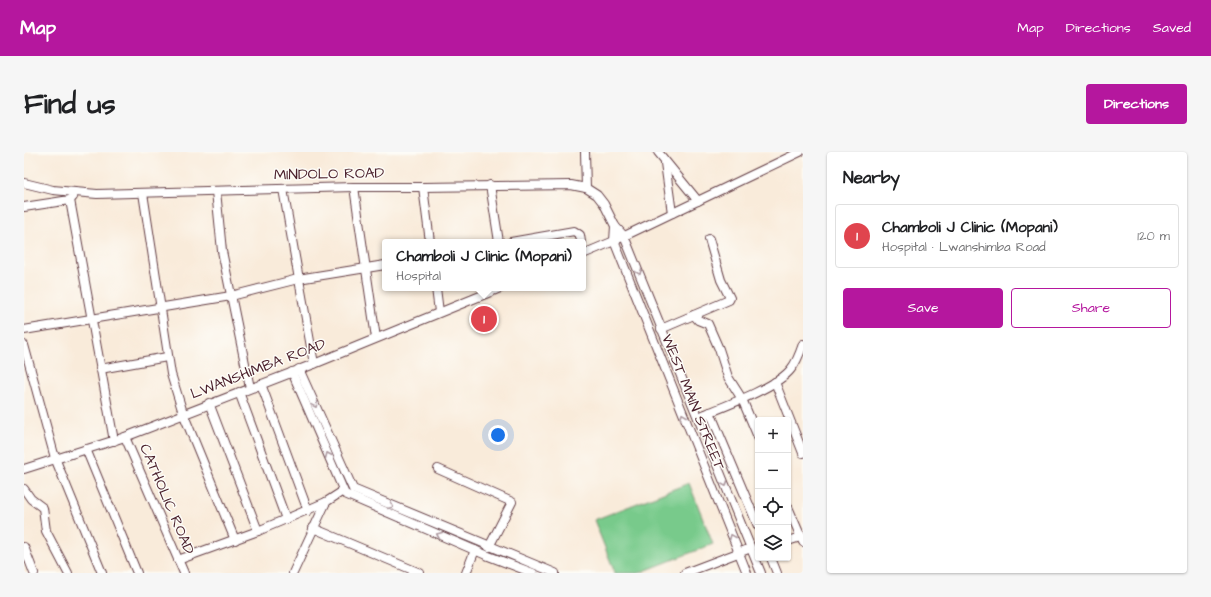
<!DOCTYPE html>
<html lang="en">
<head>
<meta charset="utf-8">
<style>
	:root { --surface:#fff; --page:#f6f6f6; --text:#202124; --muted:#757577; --line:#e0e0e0; --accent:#b5179e }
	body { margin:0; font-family:"Architects Daughter",sans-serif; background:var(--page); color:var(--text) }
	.controls { position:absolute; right:12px; bottom:12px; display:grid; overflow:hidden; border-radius:4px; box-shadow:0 1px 3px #0004 }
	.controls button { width:36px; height:36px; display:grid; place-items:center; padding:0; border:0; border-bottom:1px solid var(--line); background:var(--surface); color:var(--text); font:20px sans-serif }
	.you { position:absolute; left:474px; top:283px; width:14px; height:14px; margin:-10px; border:3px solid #fff; border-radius:50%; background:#1a73e8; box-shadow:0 0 0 6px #1a73e833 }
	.badge { display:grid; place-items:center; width:26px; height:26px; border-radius:50%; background:var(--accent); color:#fff; font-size:13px; font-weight:700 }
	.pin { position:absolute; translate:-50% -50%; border:2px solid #fff; box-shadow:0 1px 4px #0006 }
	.popup { position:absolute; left:358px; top:87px; width:204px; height:52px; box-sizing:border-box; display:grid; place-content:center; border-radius:4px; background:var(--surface); filter:drop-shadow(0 1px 3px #0005); font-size:13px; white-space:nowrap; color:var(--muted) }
	.popup b { font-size:15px; color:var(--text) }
	.popup::after { content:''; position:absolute; left:50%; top:100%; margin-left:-8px; border:8px solid transparent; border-top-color:var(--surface) }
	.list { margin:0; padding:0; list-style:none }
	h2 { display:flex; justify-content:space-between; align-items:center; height:52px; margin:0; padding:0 16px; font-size:17px }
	h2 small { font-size:13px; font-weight:400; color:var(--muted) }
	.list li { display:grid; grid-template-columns:26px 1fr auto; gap:12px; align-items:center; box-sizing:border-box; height:64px; margin:0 8px 8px; padding:0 8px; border:1px solid var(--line); border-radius:4px }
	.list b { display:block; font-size:15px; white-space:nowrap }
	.list p { margin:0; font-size:13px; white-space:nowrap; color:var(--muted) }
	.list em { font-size:13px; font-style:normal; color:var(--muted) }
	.actions { display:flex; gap:8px; padding:12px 16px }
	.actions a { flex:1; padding:9px 0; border:1px solid var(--accent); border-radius:4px; text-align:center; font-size:14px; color:var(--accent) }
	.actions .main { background:var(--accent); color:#fff }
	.icon { flex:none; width:22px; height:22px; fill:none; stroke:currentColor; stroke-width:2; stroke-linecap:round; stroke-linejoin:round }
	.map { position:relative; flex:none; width:779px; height:421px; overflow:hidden; border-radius:4px }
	header { display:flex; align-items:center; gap:24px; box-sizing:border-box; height:56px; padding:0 20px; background:var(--accent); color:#fff }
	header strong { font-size:19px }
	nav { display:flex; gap:22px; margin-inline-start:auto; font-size:14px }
	.intro { display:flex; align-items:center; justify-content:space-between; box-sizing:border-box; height:96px; padding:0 24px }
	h1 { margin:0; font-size:28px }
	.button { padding:10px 18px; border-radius:4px; background:var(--accent); color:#fff; font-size:14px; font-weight:700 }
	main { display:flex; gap:24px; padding:0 24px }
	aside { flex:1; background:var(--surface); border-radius:4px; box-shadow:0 1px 3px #0004 }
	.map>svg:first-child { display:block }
	.pitch { fill:#78ca8b; stroke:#61745b }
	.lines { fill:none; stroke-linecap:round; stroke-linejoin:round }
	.minor-casing { stroke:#643e45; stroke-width:10 }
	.minor { stroke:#fff; stroke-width:8 }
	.oneway { stroke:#ae9aa0 }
	.labels { text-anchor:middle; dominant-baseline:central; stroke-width:3; stroke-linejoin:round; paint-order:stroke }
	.street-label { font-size:15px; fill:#4a1f2b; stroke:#fdfcf7 }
</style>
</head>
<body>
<header>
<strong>Map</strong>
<nav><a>Map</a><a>Directions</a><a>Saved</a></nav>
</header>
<div class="intro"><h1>Find us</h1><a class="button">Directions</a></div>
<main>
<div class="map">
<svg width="779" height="421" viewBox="0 0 779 421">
	<rect width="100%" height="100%" fill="#fdfcf7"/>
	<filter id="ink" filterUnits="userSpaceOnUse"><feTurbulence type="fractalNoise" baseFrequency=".025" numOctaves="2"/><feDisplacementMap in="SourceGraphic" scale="8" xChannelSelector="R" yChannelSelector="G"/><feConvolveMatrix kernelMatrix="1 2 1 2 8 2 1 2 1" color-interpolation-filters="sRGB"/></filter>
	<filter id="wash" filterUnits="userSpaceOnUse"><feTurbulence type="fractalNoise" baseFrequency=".012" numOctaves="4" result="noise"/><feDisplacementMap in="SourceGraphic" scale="16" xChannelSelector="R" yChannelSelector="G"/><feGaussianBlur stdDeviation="0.9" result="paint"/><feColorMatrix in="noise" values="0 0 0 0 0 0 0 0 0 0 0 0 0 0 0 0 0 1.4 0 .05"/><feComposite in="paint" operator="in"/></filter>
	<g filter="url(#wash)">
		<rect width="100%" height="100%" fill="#f9ebda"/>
		<!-- pitch -->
		<polygon class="pitch" points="665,331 689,392 615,421 591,421 570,368"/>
	</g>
	<g filter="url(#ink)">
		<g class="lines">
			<!-- minor casing -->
			<g class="minor-casing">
				<g id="minor">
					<polyline points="561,0 562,36"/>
					<polyline points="634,0 674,49"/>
					<polyline points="641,11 648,61"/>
					<polyline points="0,31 29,38 73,42 330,35 399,35 547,33 562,36 573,43 580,52 591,74 600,84 737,421"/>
					<polyline points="466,33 475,90"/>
					<polyline points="330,35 352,186"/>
					<polyline points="399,35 406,90"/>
					<polyline points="259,37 290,212"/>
					<polyline points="192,39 198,99 226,236"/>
					<polyline points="119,41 147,222 159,261 211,388"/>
					<polyline points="46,48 90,289"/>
					<polyline points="0,55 46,48 49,45"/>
					<polyline points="591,74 590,89 723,421"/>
					<polyline points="487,90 550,79 556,83 557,90"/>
					<polyline points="559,102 590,89 776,0"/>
					<polyline points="412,136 415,160"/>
					<polyline points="670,163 674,168 684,172 695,197 704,225 718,247 734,285"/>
					<polyline points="637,177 705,148 706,146 697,128 685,87"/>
					<polyline points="0,178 207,144 274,127 361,113"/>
					<polyline points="0,193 31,306 78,421"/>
					<polyline points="76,217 143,205"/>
					<polyline points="275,217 329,337 531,421"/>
					<polyline points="268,220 321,342 462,403 509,421"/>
					<polyline points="751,230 779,301"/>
					<polyline points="237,232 284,359"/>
					<polyline points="215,240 262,367"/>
					<polyline points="185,251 234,379"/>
					<polyline points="686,260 734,374"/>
					<path d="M 674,265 C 696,256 754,235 767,217 C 773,210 776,201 779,192"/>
					<polyline points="101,285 160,421"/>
					<polyline points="62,297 113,421"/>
					<polyline points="0,317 101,285 290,212 476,136"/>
					<polyline points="414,317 488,350 465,395"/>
					<polyline points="0,337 7,347 19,356 22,379 44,421"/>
					<polyline points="764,355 779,390"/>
					<polyline points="289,376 396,421"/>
					<polyline points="764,389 779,384"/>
					<polyline points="0,395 10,421"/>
					<polyline points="747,406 753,421"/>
					<polyline points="154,408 234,379 302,350"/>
					<polyline points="269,421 302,350 319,339"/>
					<polyline points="442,421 451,398"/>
					<polyline points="661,421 727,396"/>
				</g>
			</g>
			<!-- minor -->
			<use href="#minor" class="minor"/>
		</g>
		<!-- one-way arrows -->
		<defs><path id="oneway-chevron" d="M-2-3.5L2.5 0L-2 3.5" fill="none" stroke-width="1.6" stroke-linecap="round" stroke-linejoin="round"/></defs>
		<g class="oneway">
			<use href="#oneway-chevron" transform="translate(615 120) rotate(68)"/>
			<use href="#oneway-chevron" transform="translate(291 253) rotate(66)"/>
			<use href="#oneway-chevron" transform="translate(659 264) rotate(-112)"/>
			<use href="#oneway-chevron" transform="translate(304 303) rotate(-113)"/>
			<use href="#oneway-chevron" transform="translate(701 332) rotate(68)"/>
			<use href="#oneway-chevron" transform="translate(367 354) rotate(23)"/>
			<use href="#oneway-chevron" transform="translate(415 383) rotate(-157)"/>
			<use href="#oneway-chevron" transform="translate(708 385) rotate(-112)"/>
		</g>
	</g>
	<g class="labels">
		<!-- street labels -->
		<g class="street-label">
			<text transform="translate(305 22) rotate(-1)">MINDOLO ROAD</text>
			<text transform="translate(234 217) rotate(-21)">LWANSHIMBA ROAD</text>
			<text transform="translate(669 250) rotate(68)">WEST MAIN STREET</text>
			<text transform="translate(143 347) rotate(67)">CATHOLIC ROAD</text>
		</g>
	</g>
</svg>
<div class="controls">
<button>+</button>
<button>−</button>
<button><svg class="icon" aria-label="locate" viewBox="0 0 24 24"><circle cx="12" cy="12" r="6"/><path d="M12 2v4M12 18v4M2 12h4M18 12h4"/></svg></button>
<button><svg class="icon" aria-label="layers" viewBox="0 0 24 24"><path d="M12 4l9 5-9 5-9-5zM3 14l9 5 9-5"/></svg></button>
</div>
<div class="you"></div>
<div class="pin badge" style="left:460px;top:167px;background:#e0444e">1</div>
<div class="popup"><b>Chamboli J Clinic (Mopani)</b>Hospital</div>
</div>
<aside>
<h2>Nearby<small></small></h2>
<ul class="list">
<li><span class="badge" style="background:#e0444e">1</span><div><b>Chamboli J Clinic (Mopani)</b><p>Hospital · Lwanshimba Road</p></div><em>120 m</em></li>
</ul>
<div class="actions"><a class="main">Save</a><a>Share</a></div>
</aside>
</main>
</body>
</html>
